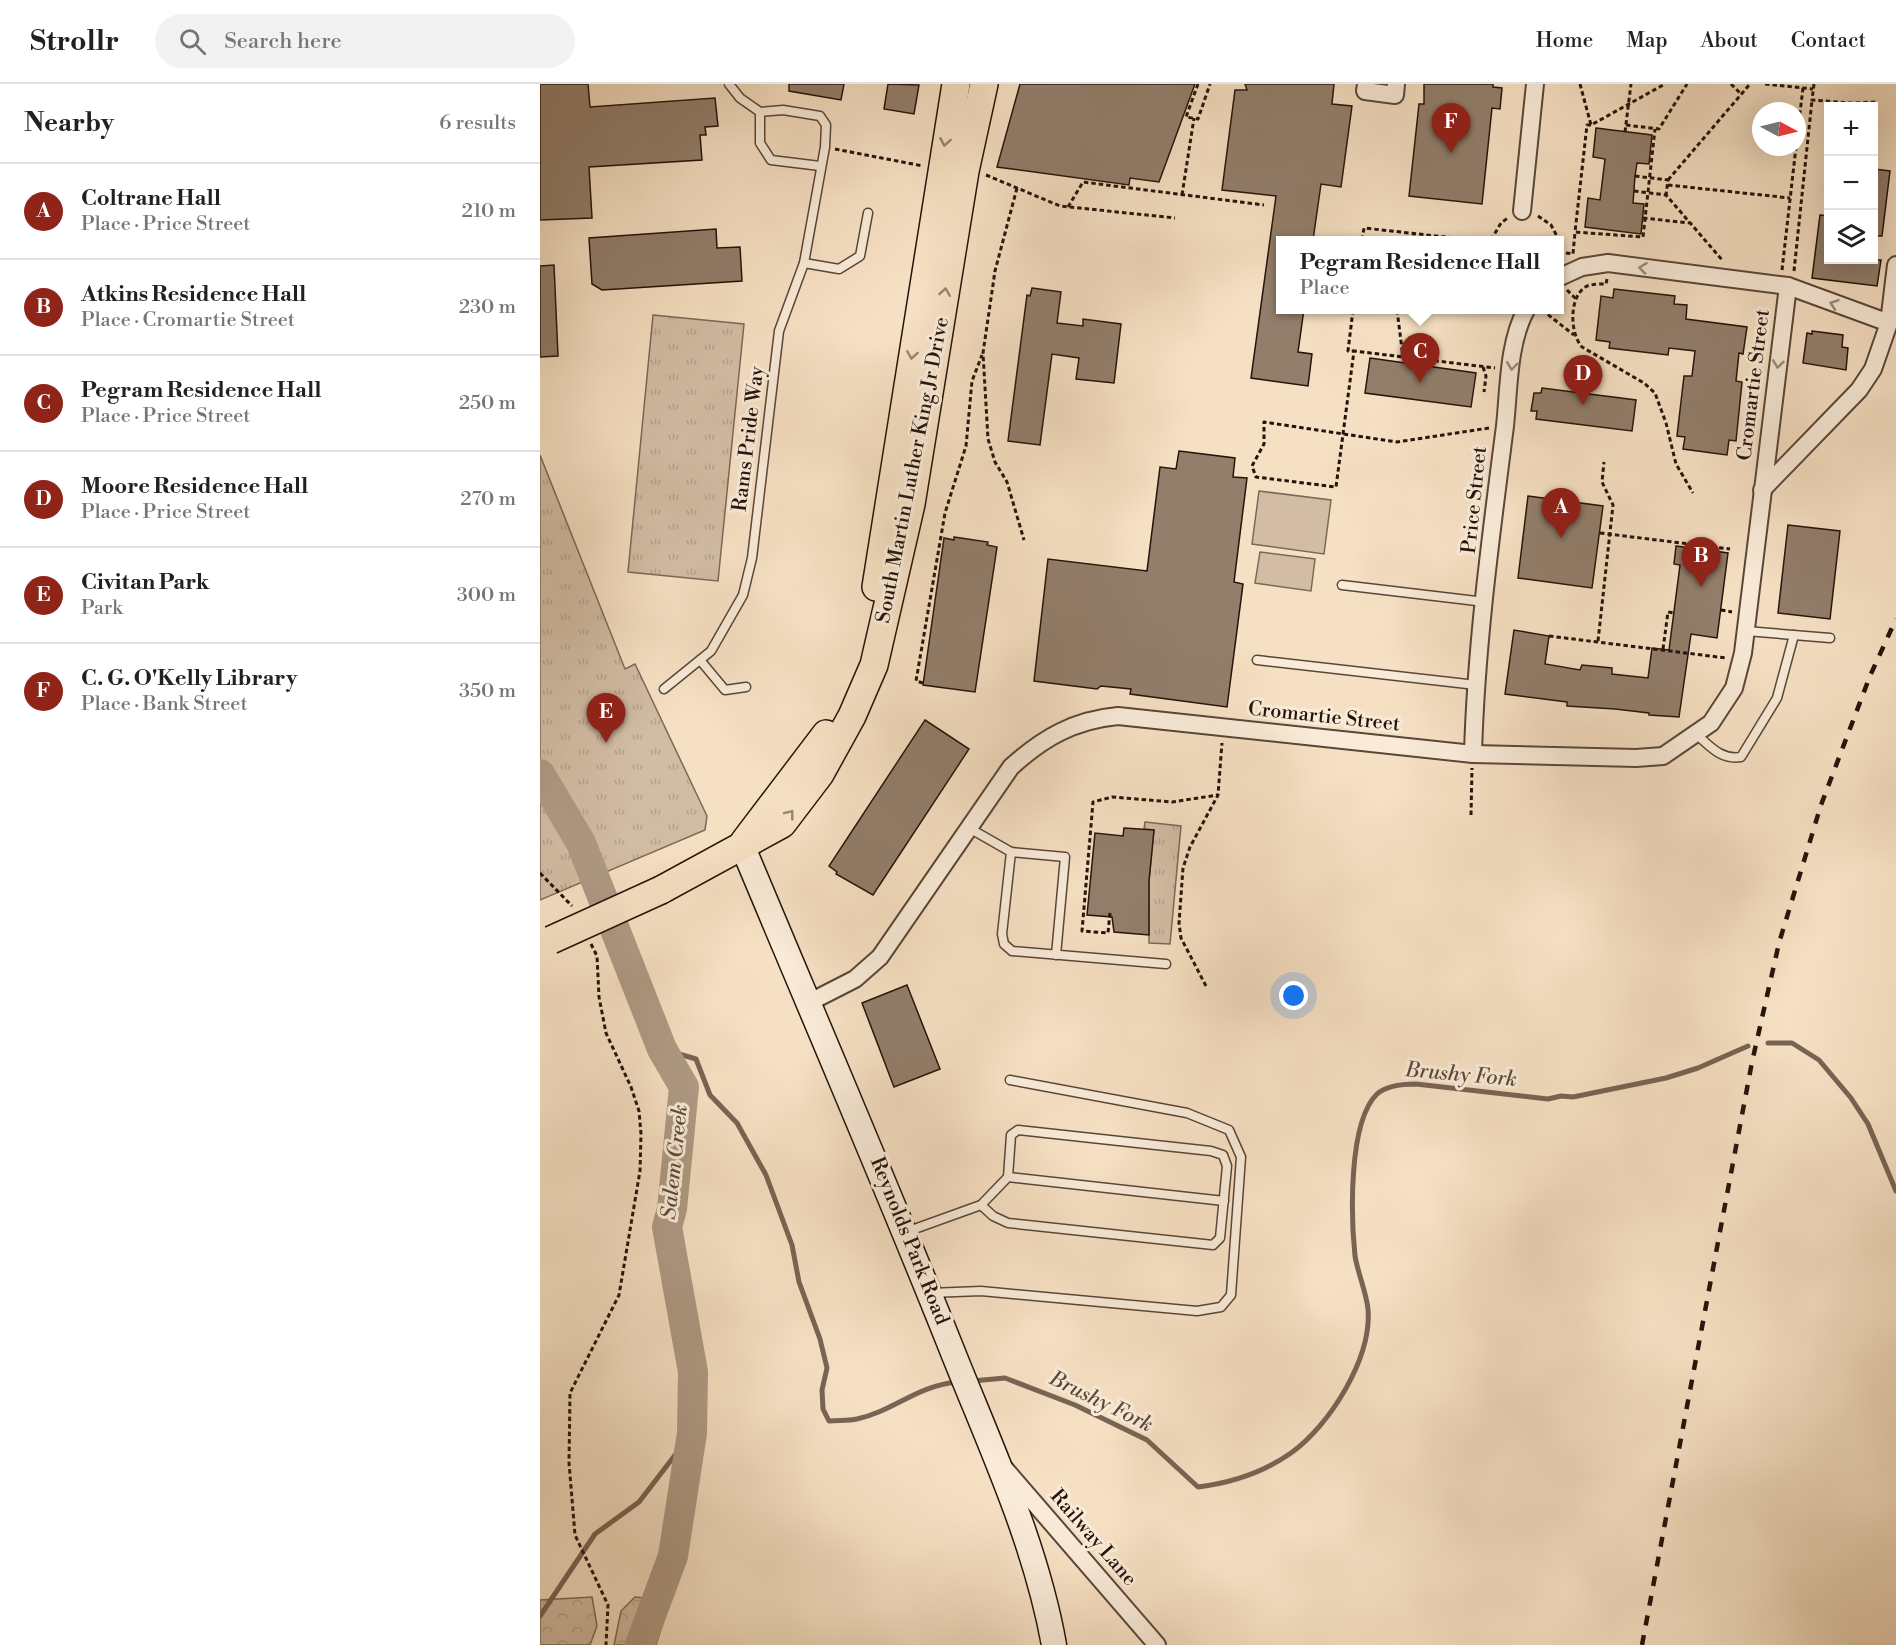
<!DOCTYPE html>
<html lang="en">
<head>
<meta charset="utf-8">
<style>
	:root { --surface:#fff; --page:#f2f2f2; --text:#202124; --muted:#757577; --line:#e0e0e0; --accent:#8f2418 }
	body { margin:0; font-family:"Libre Bodoni",serif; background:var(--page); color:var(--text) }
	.controls { position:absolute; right:18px; top:18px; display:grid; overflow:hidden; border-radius:0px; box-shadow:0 6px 24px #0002 }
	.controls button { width:54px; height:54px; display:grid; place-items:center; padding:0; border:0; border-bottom:2px solid var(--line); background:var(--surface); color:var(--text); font:30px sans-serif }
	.compass { position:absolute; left:1212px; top:18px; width:54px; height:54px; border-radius:50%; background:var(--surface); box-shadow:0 6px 24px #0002; rotate:97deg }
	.you { position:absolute; left:754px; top:912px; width:21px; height:21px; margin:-15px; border:4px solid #fff; border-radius:50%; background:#1a73e8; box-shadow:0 0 0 9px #1a73e833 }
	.badge { display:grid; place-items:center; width:39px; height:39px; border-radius:50%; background:var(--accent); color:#fff; font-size:20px; font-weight:700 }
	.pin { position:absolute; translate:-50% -50px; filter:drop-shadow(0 2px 3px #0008) }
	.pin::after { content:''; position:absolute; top:32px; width:21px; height:18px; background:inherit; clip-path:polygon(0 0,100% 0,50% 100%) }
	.popup { position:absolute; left:736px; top:152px; width:288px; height:78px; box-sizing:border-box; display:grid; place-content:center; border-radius:0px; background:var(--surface); filter:drop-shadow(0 2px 4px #0005); font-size:20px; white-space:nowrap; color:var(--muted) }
	.popup b { font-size:22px; color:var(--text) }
	.popup::after { content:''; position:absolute; left:50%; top:100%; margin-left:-12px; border:12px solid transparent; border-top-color:var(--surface) }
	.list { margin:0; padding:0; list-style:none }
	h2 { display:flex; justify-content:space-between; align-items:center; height:78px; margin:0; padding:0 24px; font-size:26px }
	h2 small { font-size:20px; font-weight:400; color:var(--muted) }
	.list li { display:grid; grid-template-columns:39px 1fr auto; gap:18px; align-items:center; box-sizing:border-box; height:96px; padding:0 24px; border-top:2px solid var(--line) }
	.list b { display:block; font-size:22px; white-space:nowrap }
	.list p { margin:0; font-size:20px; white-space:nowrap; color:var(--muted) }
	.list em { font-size:20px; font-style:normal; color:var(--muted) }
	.icon { flex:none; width:33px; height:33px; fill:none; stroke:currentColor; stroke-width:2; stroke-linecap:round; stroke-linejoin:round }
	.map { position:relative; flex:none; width:1356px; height:1561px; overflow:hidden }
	header { display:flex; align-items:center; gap:36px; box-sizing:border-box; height:84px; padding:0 30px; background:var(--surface); border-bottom:2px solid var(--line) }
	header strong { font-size:28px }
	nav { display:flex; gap:33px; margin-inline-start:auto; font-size:21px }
	.search { width:420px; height:54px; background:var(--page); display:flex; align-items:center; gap:15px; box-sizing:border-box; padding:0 21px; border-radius:33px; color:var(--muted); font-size:22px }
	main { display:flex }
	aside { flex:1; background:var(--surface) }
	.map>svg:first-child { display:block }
	.grass { fill:#d2bda4; stroke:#7c6858; stroke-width:1.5 }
	.forest { fill:url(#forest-crowns); stroke:#7c6858; stroke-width:1.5 }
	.park { fill:url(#park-tufts); stroke:#7c6858; stroke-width:1.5 }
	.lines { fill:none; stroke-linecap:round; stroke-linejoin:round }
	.stream { stroke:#786454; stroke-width:5 }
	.river { stroke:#af9a84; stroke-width:30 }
	.building { fill:#927e6b; stroke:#25130b; stroke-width:1.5 }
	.lane-casing { stroke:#594639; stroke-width:11 }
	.street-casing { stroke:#594639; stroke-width:20 }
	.secondary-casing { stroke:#25130b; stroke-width:27 }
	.primary-casing { stroke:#25130b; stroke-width:30 }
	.path { stroke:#25130b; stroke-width:3; stroke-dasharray:4.5 3; stroke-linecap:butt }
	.lane { stroke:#f9ebd8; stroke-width:8 }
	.street { stroke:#f9ebd8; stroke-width:16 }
	.secondary { stroke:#f9ebd8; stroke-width:24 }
	.primary { stroke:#f6e0c3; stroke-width:27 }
	.rail { stroke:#25130b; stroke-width:4.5; stroke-dasharray:10 10; stroke-linecap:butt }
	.primary-bridge-casing { stroke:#25130b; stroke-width:30; stroke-linecap:butt }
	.primary-bridge { stroke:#f6e0c3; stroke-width:27 }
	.oneway { stroke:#988470 }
	.oneway2 { stroke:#9a8a7c }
	.labels { text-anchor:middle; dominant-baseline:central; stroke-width:6; stroke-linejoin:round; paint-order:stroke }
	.street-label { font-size:20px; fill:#25130b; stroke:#f9ebd8 }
	.water-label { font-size:21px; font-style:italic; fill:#5c493b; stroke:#f9ebd8 }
</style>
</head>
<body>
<header>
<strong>Strollr</strong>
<div class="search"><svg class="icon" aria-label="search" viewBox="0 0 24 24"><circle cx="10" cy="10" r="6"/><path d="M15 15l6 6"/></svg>Search here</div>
<nav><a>Home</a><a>Map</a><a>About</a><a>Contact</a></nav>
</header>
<main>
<aside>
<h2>Nearby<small>6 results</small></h2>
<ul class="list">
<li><span class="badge">A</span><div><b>Coltrane Hall</b><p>Place · Price Street</p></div><em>210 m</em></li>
<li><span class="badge">B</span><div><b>Atkins Residence Hall</b><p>Place · Cromartie Street</p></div><em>230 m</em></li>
<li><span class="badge">C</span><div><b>Pegram Residence Hall</b><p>Place · Price Street</p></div><em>250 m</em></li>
<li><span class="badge">D</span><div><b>Moore Residence Hall</b><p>Place · Price Street</p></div><em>270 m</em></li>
<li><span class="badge">E</span><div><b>Civitan Park</b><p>Park</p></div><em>300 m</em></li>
<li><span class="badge">F</span><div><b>C. G. O'Kelly Library</b><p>Place · Bank Street</p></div><em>350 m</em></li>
</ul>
</aside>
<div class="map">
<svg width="1356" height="1561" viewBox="0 0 1356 1561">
	<defs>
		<pattern id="forest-crowns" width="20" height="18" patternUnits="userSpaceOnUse" patternTransform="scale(1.5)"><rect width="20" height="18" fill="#d2bda4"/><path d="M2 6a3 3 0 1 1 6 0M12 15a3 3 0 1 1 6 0" fill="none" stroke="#b4a28c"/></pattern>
		<pattern id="park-tufts" width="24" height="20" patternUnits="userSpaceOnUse" patternTransform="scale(1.5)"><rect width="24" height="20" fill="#d2bda4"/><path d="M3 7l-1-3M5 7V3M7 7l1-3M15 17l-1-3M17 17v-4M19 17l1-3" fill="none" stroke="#b4a28c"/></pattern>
	</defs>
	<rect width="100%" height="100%" fill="#f6e0c3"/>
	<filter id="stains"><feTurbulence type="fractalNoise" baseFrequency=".00333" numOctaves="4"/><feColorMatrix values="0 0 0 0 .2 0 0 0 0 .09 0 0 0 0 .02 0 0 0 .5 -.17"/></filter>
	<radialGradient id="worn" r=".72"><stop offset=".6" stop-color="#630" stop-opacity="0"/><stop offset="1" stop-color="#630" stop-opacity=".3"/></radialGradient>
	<!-- grass -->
	<g class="grass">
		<polygon points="719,407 791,416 784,470 712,460"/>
		<polygon points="720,468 775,475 771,507 715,499"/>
	</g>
	<!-- forest -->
	<g class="forest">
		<polygon points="52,1513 57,1542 50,1561 0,1561 0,1516"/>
		<polygon points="95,1513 130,1517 116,1561 74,1561 81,1527"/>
	</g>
	<!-- park -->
	<g class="park">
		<polygon points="113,231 204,240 178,497 88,488"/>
		<polygon points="0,371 85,585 95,580 167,732 165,746 0,816"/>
		<polygon points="605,738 641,742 630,860 609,859 609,797 614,746 604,745"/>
	</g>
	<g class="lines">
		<!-- stream -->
		<g class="stream">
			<polyline points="1228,959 1252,959 1279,976 1311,1014 1328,1040 1356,1107"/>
			<path d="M 122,965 L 156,975 L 170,1011 L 197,1039 L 226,1091 L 252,1161 L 259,1198 L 280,1255 L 287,1284 L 282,1306 L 283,1325 L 289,1337 C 298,1336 308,1337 317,1335 C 354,1327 376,1302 417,1298"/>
			<path d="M 432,1297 L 465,1294 L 535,1321 L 607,1356 L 658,1403 C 690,1399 724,1388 751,1369 C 790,1341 832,1274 828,1225 C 826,1207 818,1190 815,1172 C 811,1134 808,1038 837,1010 C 847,1001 863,1000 876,1000 L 1008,1015 L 1021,1012 L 1033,1013 L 1126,994 L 1158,984 L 1208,962"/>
			<polyline points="0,1532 55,1450 99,1418 152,1349"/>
		</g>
		<!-- river -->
		<polyline class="river" points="0,690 41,759 122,965 144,1003 132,1125 127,1143 153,1288 152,1349 133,1472 100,1561"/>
	</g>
	<!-- building -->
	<g class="building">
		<polygon points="0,0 48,0 50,23 175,14 178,42 165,43 166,51 160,51 162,76 49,83 52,134 0,136"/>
		<polygon points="249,0 304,0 301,16 249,7"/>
		<polygon points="348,0 379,1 374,30 344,25"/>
		<polygon points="480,0 655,0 619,98 590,94 589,101 457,83"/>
		<polygon points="705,0 794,0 792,20 812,22 801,103 781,100 773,156 741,156 741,225 764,225 758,268 772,270 768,302 711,294 736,112 682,106 695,6 707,6"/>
		<polygon points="884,0 953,0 953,3 962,4 960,25 952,24 942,120 869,112 879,20 884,20"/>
		<polygon points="1056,44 1112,51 1109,80 1097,79 1095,92 1093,119 1104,120 1101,150 1045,143 1048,114 1060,116 1065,75 1053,73"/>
		<polygon points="1334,85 1350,87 1342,152 1334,152"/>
		<polygon points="1280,131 1288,132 1288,176 1341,176 1337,202 1272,194"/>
		<polygon points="176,145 177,164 200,163 202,197 62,206 52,200 49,154"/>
		<polygon points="14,181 18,272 0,273 0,182"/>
		<polygon points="492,204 521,208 517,239 543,242 543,235 581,240 574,299 536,295 539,274 512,270 500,361 468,357 487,211 490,212"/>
		<polygon points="1074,205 1135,212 1134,220 1147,221 1146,235 1207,243 1203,270 1199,269 1196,297 1202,298 1196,357 1189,356 1187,371 1143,365 1145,353 1137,352 1144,292 1152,292 1155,267 1129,264 1128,271 1069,264 1070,258 1056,256 1061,212 1073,214"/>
		<polygon points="1272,247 1303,251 1302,263 1308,264 1306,286 1263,279 1267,249 1272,250"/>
		<polygon points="830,274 936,289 931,323 825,309"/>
		<polygon points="1002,304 1096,316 1092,347 996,335 997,327 991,327 994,309 1001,309"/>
		<polygon points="639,367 695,374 693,393 707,394 694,498 703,500 687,623 590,610 591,605 561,602 557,605 494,597 508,475 607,487 620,383 636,385"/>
		<polygon points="988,412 1063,422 1052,504 978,494"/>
		<polygon points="1248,441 1300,447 1290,535 1238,529"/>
		<polygon points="414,453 448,458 447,461 457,463 435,608 383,601 404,454 414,456"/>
		<polygon points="1136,462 1188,469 1177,554 1151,550 1139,633 1109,631 1109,629 1075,625 1027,622 1027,618 965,610 974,546 1009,552 1005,580 1040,586 1042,581 1072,584 1072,590 1108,594 1112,564 1129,566 1140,481 1134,480"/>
		<polygon points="385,636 429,665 333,811 296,790 297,788 289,782"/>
		<polygon points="584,744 614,746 609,797 609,851 574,848 572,833 547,831 555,749 583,752"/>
		<polygon points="367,901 400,985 354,1003 322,919"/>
	</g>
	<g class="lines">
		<!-- lane casing -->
		<g class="lane-casing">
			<g id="lane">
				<polyline points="220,28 220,59 231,76 280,82"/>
				<polyline points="264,179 299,185 320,172 328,129"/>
				<polyline points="802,501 945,518"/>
				<polyline points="1206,547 1290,554"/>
				<polyline points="160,576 185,606 206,603"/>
				<polyline points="717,576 936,601"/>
				<polyline points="124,605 171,567 203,511 212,474 239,247 264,179 285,63 286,41 280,32 243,26 220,28 200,14 189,0"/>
				<path d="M 1156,650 C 1171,663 1181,676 1201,673 L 1237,614 L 1254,551"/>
				<polyline points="429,744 471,768 462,850 464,860 472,867 626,880"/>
				<polyline points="471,768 525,773 516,871"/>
				<polyline points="468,1093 684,1117"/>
				<polyline points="366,1148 441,1121 453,1132 468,1139 673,1161 680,1154 687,1082 683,1071 671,1067 478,1046 471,1051 468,1093 441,1121"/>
				<polyline points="390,1209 441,1207 657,1227 681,1223 691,1211 701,1073 689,1046 647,1029 470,996"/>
			</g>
		</g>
		<!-- street casing -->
		<g class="street-casing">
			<g id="street">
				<polyline points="826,0 825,7 855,11 856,0"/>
				<polyline points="982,127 995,0"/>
				<polyline points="1020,193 1042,183 1068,179 1248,202 1349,239"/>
				<polyline points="1222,406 1319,306 1333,285 1349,239 1356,181"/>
				<path d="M 933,670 C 936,561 951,451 965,342 C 969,305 968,259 986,226"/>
				<path d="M 268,919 L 315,895 L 340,873 L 471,683 C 503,654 534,636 578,632 L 933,670 L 1096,674 L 1123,672 L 1171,639 L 1194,604 L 1203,569 L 1248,202"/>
				<polyline points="465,1385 617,1561"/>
			</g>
		</g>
		<!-- secondary casing -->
		<g class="secondary-casing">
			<path id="secondary" d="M 202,761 C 273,931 346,1100 414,1271 C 452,1366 496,1460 514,1561"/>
		</g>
		<!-- primary casing -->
		<g class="primary-casing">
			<g id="primary">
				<polyline points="336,503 416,0"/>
				<polyline points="204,758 286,650"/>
				<polyline points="121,806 242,740 280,690 312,632 334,581 371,420 425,87 444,0"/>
			</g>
		</g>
		<!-- path -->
		<g class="path">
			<polyline points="658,0 646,33 658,35 670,0"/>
			<polyline points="1040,0 1051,41 1125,0"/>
			<polyline points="1191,0 1201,10"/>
			<polyline points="1225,0 1273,5"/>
			<polyline points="1274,0 1272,16 1310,19 1338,18"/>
			<polyline points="1051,41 1047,41 1035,148 1103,153 1115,45"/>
			<polyline points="1086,41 1119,45 1147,0"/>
			<polyline points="1085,48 1091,0"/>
			<polyline points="1257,53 1263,4"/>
			<polyline points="295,65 383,82"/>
			<polyline points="446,91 520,122 635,134"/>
			<polyline points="1095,92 1128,96 1126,111"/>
			<polyline points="1128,96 1210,0"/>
			<polyline points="1128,101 1250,114"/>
			<polyline points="477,104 455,187 443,269 448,355 455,378 467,398 484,456"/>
			<polyline points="1094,107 1126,111 1183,177"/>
			<polyline points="642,111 654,34"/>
			<polyline points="528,123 543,98 724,121"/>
			<polyline points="998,132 1011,141 1019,156"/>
			<polyline points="1103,134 1149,139"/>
			<polyline points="822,156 824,144 933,156"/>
			<polyline points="873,156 875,150"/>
			<polyline points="951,156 961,139 969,133"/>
			<polyline points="1020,159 1020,168 1033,170 1035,148"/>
			<polyline points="1242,186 1256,63"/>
			<polyline points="1254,187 1272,16"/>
			<path d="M 1067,195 L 1066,200 C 1060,200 1053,200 1047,202 C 1028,212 1030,250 1042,263 L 1104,299 L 1115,309 L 1126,339 L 1136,380 L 1153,409"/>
			<polyline points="1027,206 1036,215"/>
			<polyline points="813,226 808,267 814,267"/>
			<polyline points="857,226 863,273"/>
			<polyline points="1002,226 1034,251"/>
			<polyline points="943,283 946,292 944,308"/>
			<polyline points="949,344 857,358 724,338 724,360 712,382 716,393 796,403 814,267 955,284"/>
			<polyline points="1060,449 1190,465"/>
			<polyline points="1181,526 1192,528"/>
			<polyline points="1009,552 1186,574"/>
			<polyline points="1058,557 1073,421 1062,398 1064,378"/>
			<polyline points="1123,565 1128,528 1134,529"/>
			<polyline points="383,599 376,597 405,429 426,362 432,297 442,271"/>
			<polyline points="931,731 932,684"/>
			<polyline points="0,789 32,822"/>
			<polyline points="570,829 568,849 542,847 553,718 572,713 632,718 678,711"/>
			<polyline points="51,860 57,872 59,913 66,949 91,1003 99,1027 101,1050 100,1087 79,1211 30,1309 29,1379 35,1451 68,1521 66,1561"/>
			<polyline points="666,902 641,854 639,839 643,784 650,763 678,711 682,659"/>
		</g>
		<!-- lane -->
		<use href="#lane" class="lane"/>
		<!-- street -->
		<use href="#street" class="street"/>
		<!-- secondary -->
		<use href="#secondary" class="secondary"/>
		<!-- primary -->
		<use href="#primary" class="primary"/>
		<!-- rail -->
		<polyline class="rail" points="1102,1561 1212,978 1239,859 1281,721 1330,592 1356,535"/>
		<!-- primary-bridge casing -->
		<g class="primary-bridge-casing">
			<polyline id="primary-bridge" points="11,856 121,806"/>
		</g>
		<!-- primary-bridge -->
		<use href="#primary-bridge" class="primary-bridge"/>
	</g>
	<!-- one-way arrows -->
	<defs><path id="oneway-chevron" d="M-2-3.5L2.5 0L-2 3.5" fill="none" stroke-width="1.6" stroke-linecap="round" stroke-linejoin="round" transform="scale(1.5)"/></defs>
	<g class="oneway">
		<use href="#oneway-chevron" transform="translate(405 58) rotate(100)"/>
		<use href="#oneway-chevron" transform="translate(405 208) rotate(-81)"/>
		<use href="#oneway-chevron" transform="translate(372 271) rotate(99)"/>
		<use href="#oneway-chevron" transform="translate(250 730) rotate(-52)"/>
	</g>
	<g class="oneway2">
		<use href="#oneway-chevron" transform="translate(1103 184) rotate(-173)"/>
		<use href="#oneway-chevron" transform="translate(1294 220) rotate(-161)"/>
		<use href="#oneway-chevron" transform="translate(1238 280) rotate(97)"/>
		<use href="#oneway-chevron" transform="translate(972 282) rotate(97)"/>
	</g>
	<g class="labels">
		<!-- street labels -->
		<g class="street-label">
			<text transform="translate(1214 301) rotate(-83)">Cromartie Street</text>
			<text transform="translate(209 355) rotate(-83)">Rams Pride Way</text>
			<text transform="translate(373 386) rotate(-79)">South Martin Luther King Jr Drive</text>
			<text transform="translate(935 416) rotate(-84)">Price Street</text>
			<text transform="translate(784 633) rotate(6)">Cromartie Street</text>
			<text transform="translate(369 1157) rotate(68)">Reynolds Park Road</text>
			<text transform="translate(553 1454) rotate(49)">Railway Lane</text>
		</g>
		<!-- water labels -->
		<g class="water-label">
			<text transform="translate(921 991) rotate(5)">Brushy Fork</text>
			<text transform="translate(135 1078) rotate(-84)">Salem Creek</text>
			<text transform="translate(561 1318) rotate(26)">Brushy Fork</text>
		</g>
	</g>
	<rect width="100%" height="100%" filter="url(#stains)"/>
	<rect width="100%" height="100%" fill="url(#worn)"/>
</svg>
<div class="controls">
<button>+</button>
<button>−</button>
<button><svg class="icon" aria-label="layers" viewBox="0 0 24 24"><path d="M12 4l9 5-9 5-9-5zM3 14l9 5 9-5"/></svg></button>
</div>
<svg class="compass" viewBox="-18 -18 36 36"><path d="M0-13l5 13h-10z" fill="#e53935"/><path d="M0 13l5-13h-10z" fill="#757577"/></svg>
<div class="you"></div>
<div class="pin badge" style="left:1021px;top:454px">A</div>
<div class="pin badge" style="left:1161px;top:503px">B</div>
<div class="pin badge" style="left:880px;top:299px">C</div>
<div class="popup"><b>Pegram Residence Hall</b>Place</div>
<div class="pin badge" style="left:1043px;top:321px">D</div>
<div class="pin badge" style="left:66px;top:659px">E</div>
<div class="pin badge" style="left:911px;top:69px">F</div>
</div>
</main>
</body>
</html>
